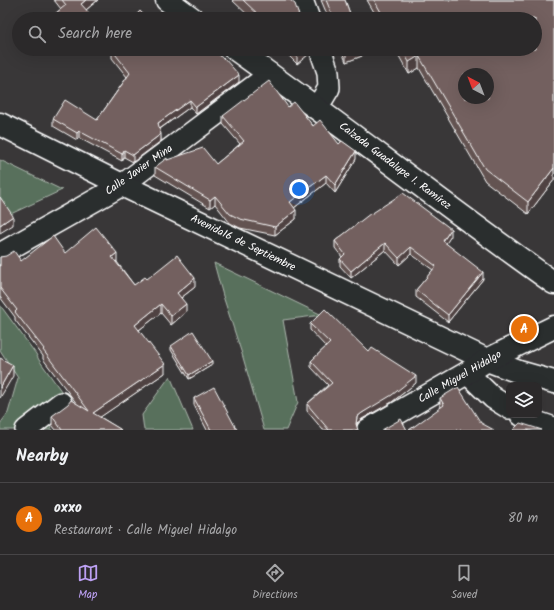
<!DOCTYPE html>
<html lang="en">
<head>
<meta charset="utf-8">
<style>
	:root { --surface:#2b292a; --page:#373536; --text:#f1f3f6; --muted:#a6a6a8; --line:#474547; --accent:#bca0f2 }
	body { margin:0; font-family:Kalam,sans-serif; background:var(--page); color:var(--text) }
	.controls { position:absolute; right:12px; bottom:12px; display:grid; overflow:hidden; border-radius:8px; box-shadow:0 4px 16px #0002 }
	.controls button { width:36px; height:36px; display:grid; place-items:center; padding:0; border:0; border-bottom:1px solid var(--line); background:var(--surface); color:var(--text); font:20px sans-serif }
	.compass { position:absolute; left:458px; top:68px; width:36px; height:36px; border-radius:50%; background:var(--surface); box-shadow:0 4px 16px #0002; rotate:318deg }
	.you { position:absolute; left:299px; top:189px; width:14px; height:14px; margin:-10px; border:3px solid #fff; border-radius:50%; background:#1a73e8; box-shadow:0 0 0 6px #1a73e833 }
	.badge { display:grid; place-items:center; width:26px; height:26px; border-radius:50%; background:var(--accent); color:#fff; font-size:13px; font-weight:700 }
	.pin { position:absolute; translate:-50% -50%; border:2px solid #fff; box-shadow:0 1px 4px #0006 }
	.list { margin:0; padding:0; list-style:none }
	h2 { display:flex; justify-content:space-between; align-items:center; height:52px; margin:0; padding:0 16px; font-size:17px }
	h2 small { font-size:13px; font-weight:400; color:var(--muted) }
	.list li { display:grid; grid-template-columns:26px 1fr auto; gap:12px; align-items:center; box-sizing:border-box; height:72px; padding:0 16px; border-top:1px solid var(--line) }
	.list b { display:block; font-size:15px; white-space:nowrap }
	.list p { margin:0; font-size:13px; white-space:nowrap; color:var(--muted) }
	.list em { font-size:13px; font-style:normal; color:var(--muted) }
	.icon { flex:none; width:22px; height:22px; fill:none; stroke:currentColor; stroke-width:2; stroke-linecap:round; stroke-linejoin:round }
	.map { position:relative; flex:none; width:554px; height:430px; overflow:hidden }
	.search { position:absolute; background:var(--surface); box-shadow:0 4px 16px #0002; left:12px; right:12px; top:12px; height:44px; display:flex; align-items:center; gap:10px; box-sizing:border-box; padding:0 14px; border-radius:22px; color:var(--muted); font-size:15px }
	.sheet { height:124px; background:var(--surface) }
	nav { display:flex; justify-content:space-around; align-items:center; box-sizing:border-box; height:56px; border-top:1px solid var(--line); background:var(--surface); font-size:11px; color:var(--muted) }
	nav a { display:grid; justify-items:center; gap:2px }
	nav .on { color:var(--accent) }
	.map>svg:first-child { display:block }
	.green { fill:#59705c; stroke:#acb8ae }
	.lines { fill:none; stroke-linecap:round; stroke-linejoin:round }
	.street-casing { stroke:#fff; stroke-width:24 }
	.secondary-casing { stroke:#fff; stroke-width:25 }
	.street { stroke:#2a2d2e; stroke-width:21 }
	.secondary { stroke:#2a2d2e; stroke-width:22 }
	.wall { fill:#635351; stroke:#fff }
	.shaded-wall { fill:#504342; stroke:#fff }
	.building { fill:#73605e; stroke:#fff; fill-rule:evenodd }
	.labels { text-anchor:middle; dominant-baseline:central; stroke-width:3; stroke-linejoin:round; paint-order:stroke }
	.street-label { font-size:11px; fill:#fff; stroke:#2a2d2e }
</style>
</head>
<body>
<div class="map">
<svg width="554" height="430" viewBox="0 0 554 430">
	<rect width="100%" height="100%" fill="#393738"/>
	<filter id="ink" filterUnits="userSpaceOnUse"><feTurbulence type="fractalNoise" baseFrequency=".025" numOctaves="2"/><feDisplacementMap in="SourceGraphic" scale="8" xChannelSelector="R" yChannelSelector="G"/><feConvolveMatrix kernelMatrix="1 2 1 2 8 2 1 2 1" color-interpolation-filters="sRGB"/></filter>
	<g filter="url(#ink)">
		<!-- green -->
		<g class="green">
			<polygon points="0,160 62,190 0,219"/>
			<polygon points="214,263 322,315 283,320 298,402 286,430 264,430 242,354 223,296"/>
			<polygon points="0,305 36,354 39,360 64,395 46,420 52,430 0,430 0,424 8,413 18,378 0,350"/>
			<polygon points="170,376 193,430 144,430 142,415"/>
		</g>
		<g class="lines">
			<!-- street casing -->
			<g class="street-casing">
				<g id="street">
					<polyline points="302,0 309,19"/>
					<polyline points="317,108 329,88 328,72 320,49"/>
					<polyline points="0,254 122,185 270,74"/>
					<polyline points="467,373 493,398 509,408"/>
					<polyline points="521,415 528,419 554,428"/>
					<polyline points="26,430 61,403"/>
				</g>
			</g>
			<!-- secondary casing -->
			<g class="secondary-casing">
				<g id="secondary">
					<polyline points="167,0 193,19"/>
					<path d="M 235,49 C 343,126 447,207 554,283"/>
					<polyline points="0,124 122,185 487,360 519,372 554,382"/>
					<polyline points="368,430 467,373 487,360 554,327"/>
				</g>
			</g>
			<!-- street -->
			<use href="#street" class="street"/>
			<!-- secondary -->
			<use href="#secondary" class="secondary"/>
		</g>
		<!-- wall -->
		<g class="wall">
			<polygon points="54,0 98,0 86,10 90,19 51,19 51,17 61,9"/>
			<polygon points="232,0 290,0 301,18 304,19 252,19"/>
			<polygon points="321,0 345,0 352,19 329,19"/>
			<polygon points="367,0 554,0 554,180 528,214 485,181 419,68 409,74 395,49 535,49 535,19 378,19"/>
			<polygon points="282,49 309,49 309,54 297,64"/>
			<polygon points="341,49 362,49 362,56 346,62"/>
			<polygon points="112,50 239,82 196,114 190,107 160,129 161,141 133,162 124,157 122,161 79,138 77,140 53,126 53,119 97,120 127,77 112,58"/>
			<polygon points="288,107 339,144 356,159 335,193 326,183 294,208 296,219 275,235 240,228 230,223 215,204 210,208 155,175 155,167 167,160 216,164 240,144 223,124 223,116"/>
			<polygon points="371,214 451,236 446,243 483,279 448,322 416,297 416,290 433,270 411,254 399,265 385,250 351,278 340,266 340,259 342,257 335,248 335,241"/>
			<polygon points="65,253 117,261 117,262 134,285 147,279 195,287 181,298 186,312 171,325 161,313 139,330 165,373 100,417 121,430 56,430 52,425 52,416 77,404 43,359 43,356 15,320 15,317 0,297 0,257 21,261"/>
			<polygon points="310,324 369,352 416,383 392,402 362,419 357,423 356,427 358,430 323,430 307,411 307,404 328,385 311,367 311,361 326,347 310,330"/>
			<polygon points="171,346 212,365 189,379 171,350"/>
			<polygon points="194,398 237,430 207,430 194,405"/>
			<polygon points="440,398 481,423 441,407 440,405"/>
		</g>
		<!-- shaded-wall -->
		<g class="shaded-wall">
			<polygon points="86,0 98,0 81,14 81,4"/>
			<polygon points="90,14 90,19 84,19"/>
			<polygon points="303,49 309,49 309,54 297,64 297,54"/>
			<polygon points="348,49 362,49 362,56 346,62 346,50"/>
			<polygon points="419,56 419,68 409,74 409,62"/>
			<polygon points="239,75 239,82 196,114 196,107"/>
			<polygon points="190,100 190,107 158,130 158,123"/>
			<polygon points="79,131 79,138 77,140 77,133"/>
			<polygon points="161,134 161,141 133,162 133,155"/>
			<polygon points="124,150 124,157 122,161 122,154"/>
			<polygon points="356,151 356,159 335,193 335,185"/>
			<polygon points="554,168 554,180 528,214 528,202"/>
			<polygon points="326,175 326,183 290,211 290,202"/>
			<polygon points="215,196 215,204 210,208 210,200"/>
			<polygon points="296,210 296,219 275,235 275,227"/>
			<polygon points="13,216 13,225 0,233 0,225"/>
			<polygon points="451,229 451,236 443,248 443,241"/>
			<polygon points="385,243 385,250 351,278 351,271"/>
			<polygon points="411,247 411,254 399,265 399,258"/>
			<polygon points="117,253 117,261 112,265 112,257"/>
			<polygon points="483,272 483,279 448,322 448,315"/>
			<polygon points="195,278 195,287 177,301 177,293"/>
			<polygon points="161,304 161,313 135,333 135,325"/>
			<polygon points="186,304 186,312 171,325 171,316"/>
			<polygon points="212,361 212,365 189,379 189,375"/>
			<polygon points="165,364 165,373 93,422 93,413"/>
			<polygon points="13,365 13,376 0,398 0,388"/>
			<polygon points="416,376 416,383 392,402 362,419 357,423 356,430 356,424 357,417 362,413"/>
		</g>
		<!-- building -->
		<g class="building">
			<polygon points="62,0 86,0 81,4 90,14 84,19 53,19 51,17 66,5"/>
			<polygon points="243,0 290,0 295,4 298,13 301,18 304,19 263,19"/>
			<polygon points="326,0 345,0 352,19 334,19"/>
			<path d="M 374,0 L 554,0 L 554,168 L 528,202 L 485,169 L 419,56 L 409,62 L 402,49 L 535,49 L 535,19 L 385,19 ZM 464,74 L 488,74 L 488,98 L 464,98 Z"/>
			<polygon points="140,11 148,19 132,19"/>
			<polygon points="114,49 214,49 223,59 224,58 239,75 196,107 190,100 158,123 161,134 133,155 124,150 122,154 79,131 77,133 53,119 65,100 97,120 130,73 112,50"/>
			<polygon points="292,49 303,49 297,54"/>
			<polygon points="269,81 288,107 294,102 313,126 320,120 339,144 342,141 356,151 335,185 326,175 290,202 296,210 275,227 240,219 230,214 215,196 210,200 155,167 167,158 167,160 203,148 216,164 244,141 223,116"/>
			<polygon points="403,193 451,229 443,241 483,272 448,315 416,290 436,266 411,247 399,258 385,243 351,271 340,259 345,254 335,241 371,213 371,214"/>
			<polygon points="0,197 13,216 0,225"/>
			<polygon points="96,227 117,253 112,257 134,285 145,277 147,279 177,255 195,278 177,293 186,304 171,316 161,304 135,325 165,364 93,413 120,429 121,430 62,430 52,416 68,404 71,400 89,411 43,350 44,349 15,312 17,310 0,288 0,257 6,256 14,251 21,261 53,236 65,253"/>
			<polygon points="325,309 369,352 372,348 416,376 392,395 362,413 357,417 356,424 358,430 329,430 307,404 332,383 311,361 330,343 310,324"/>
			<polygon points="193,331 212,361 189,375 171,346"/>
			<polygon points="0,358 13,365 0,388"/>
			<polygon points="214,387 237,430 211,430 194,398"/>
			<polygon points="458,387 481,423 494,430 409,430 444,405 440,398"/>
			<polygon points="401,419 407,430 382,430"/>
			<polygon points="520,423 542,430 513,430"/>
		</g>
	</g>
	<g class="labels">
		<!-- street labels -->
		<g class="street-label">
			<text transform="translate(395 166) rotate(37)">Calzada Guadalupe I. Ramírez</text>
			<text transform="translate(139 170) rotate(-35)">Calle Javier Mina</text>
			<text transform="translate(243 243) rotate(26)">Avenida16 de Septiembre</text>
			<text transform="translate(460 377) rotate(-30)">Calle Miguel Hidalgo</text>
		</g>
	</g>
</svg>
<div class="controls">
<button><svg class="icon" aria-label="layers" viewBox="0 0 24 24"><path d="M12 4l9 5-9 5-9-5zM3 14l9 5 9-5"/></svg></button>
</div>
<svg class="compass" viewBox="-18 -18 36 36"><path d="M0-13l5 13h-10z" fill="#e53935"/><path d="M0 13l5-13h-10z" fill="#a6a6a8"/></svg>
<div class="you"></div>
<div class="pin badge" style="left:524px;top:329px;background:#e8710a">A</div>
<div class="search"><svg class="icon" aria-label="search" viewBox="0 0 24 24"><circle cx="10" cy="10" r="6"/><path d="M15 15l6 6"/></svg>Search here</div>
</div>
<section class="sheet">
<h2>Nearby<small></small></h2>
<ul class="list">
<li><span class="badge" style="background:#e8710a">A</span><div><b>oxxo</b><p>Restaurant · Calle Miguel Hidalgo</p></div><em>80 m</em></li>
</ul>
</section>
<nav>
<a class="on"><svg class="icon" aria-label="map" viewBox="0 0 24 24"><path d="M3 6l6-2 6 2 6-2v14l-6 2-6-2-6 2zM9 4v14M15 6v14"/></svg>Map</a>
<a><svg class="icon" aria-label="directions" viewBox="0 0 24 24"><path d="M12 3l9 9-9 9-9-9zM9 14v-3h6M13 9l2 2-2 2"/></svg>Directions</a>
<a><svg class="icon" aria-label="saved" viewBox="0 0 24 24"><path d="M7 4h10v16l-5-4-5 4z"/></svg>Saved</a>
</nav>
</body>
</html>
